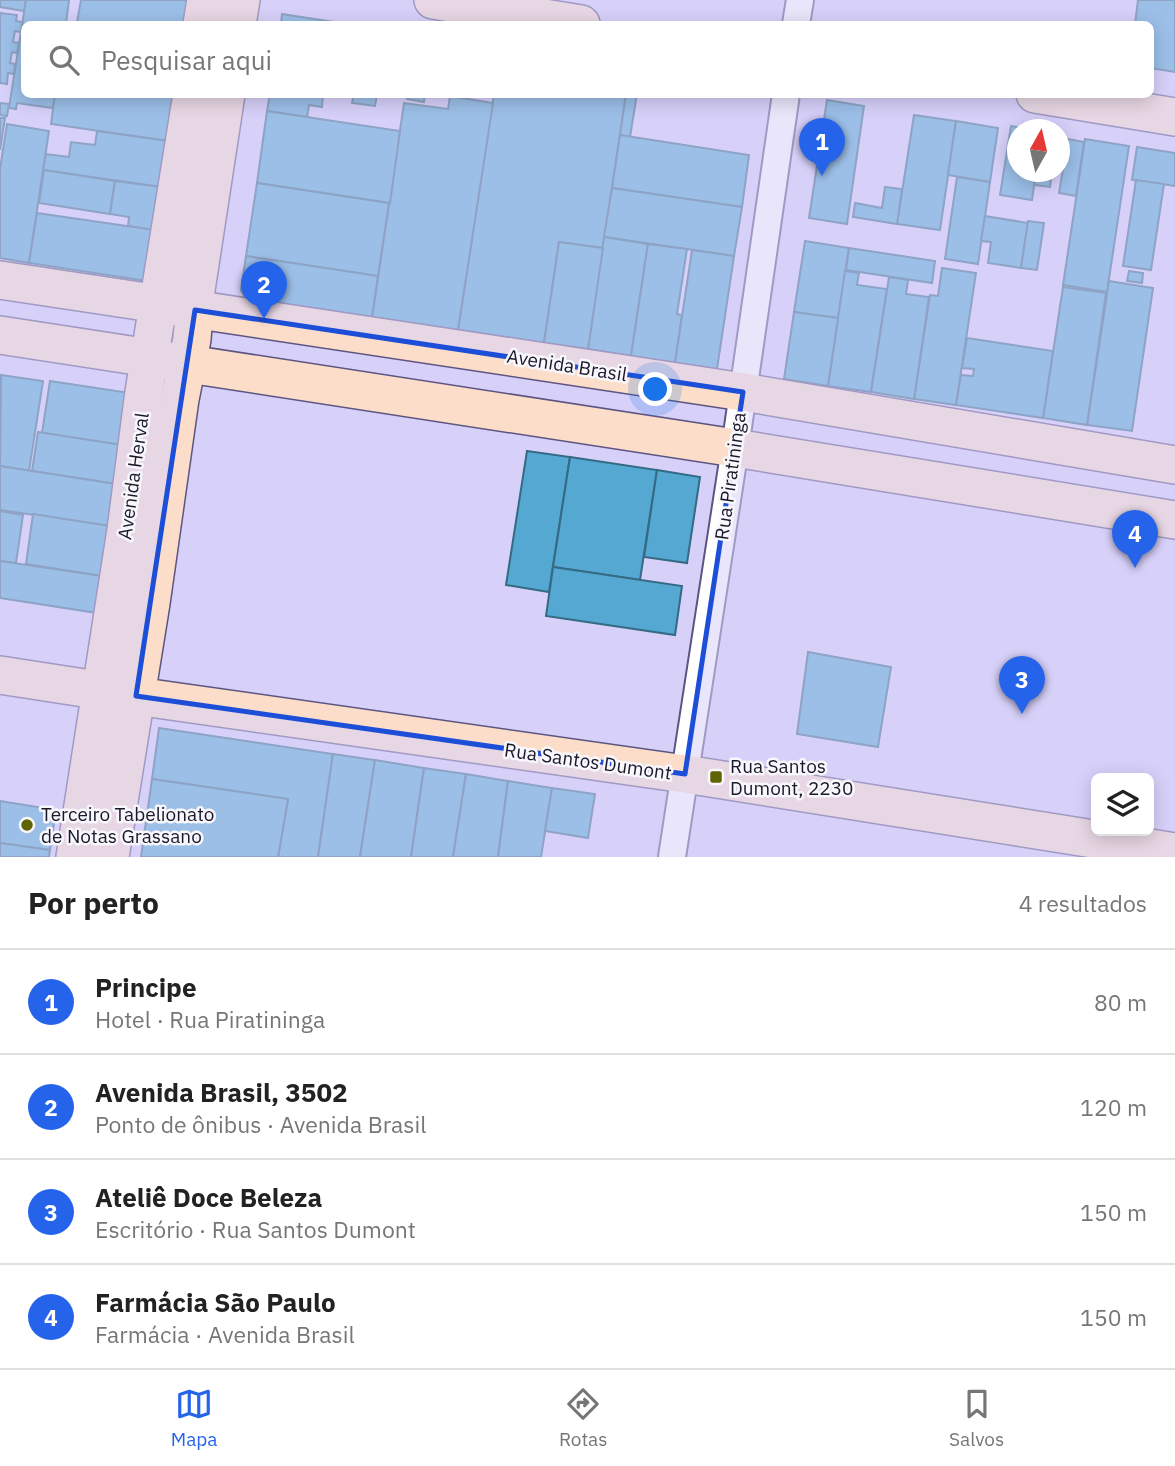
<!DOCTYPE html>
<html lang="pt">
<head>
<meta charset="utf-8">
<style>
	:root { --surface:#fff; --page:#f6f6f6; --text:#222; --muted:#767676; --line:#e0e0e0; --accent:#2563eb }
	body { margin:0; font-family:"IBM Plex Sans",sans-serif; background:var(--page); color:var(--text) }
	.controls { position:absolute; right:21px; bottom:21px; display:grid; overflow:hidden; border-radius:10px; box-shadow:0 4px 18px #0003 }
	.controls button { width:63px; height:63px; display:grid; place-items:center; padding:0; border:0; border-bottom:2px solid var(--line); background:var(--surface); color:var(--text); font:35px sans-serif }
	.compass { position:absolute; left:1007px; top:119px; width:63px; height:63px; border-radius:50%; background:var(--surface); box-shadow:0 4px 18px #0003; rotate:8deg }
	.you { position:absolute; left:656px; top:390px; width:24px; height:24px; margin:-18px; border:5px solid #fff; border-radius:50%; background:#1a73e8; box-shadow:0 0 0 10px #1a73e833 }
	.badge { display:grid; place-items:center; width:46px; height:46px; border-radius:50%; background:var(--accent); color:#fff; font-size:23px; font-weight:700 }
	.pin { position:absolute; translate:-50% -58px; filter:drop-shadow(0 2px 4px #0008) }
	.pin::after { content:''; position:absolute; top:37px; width:24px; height:21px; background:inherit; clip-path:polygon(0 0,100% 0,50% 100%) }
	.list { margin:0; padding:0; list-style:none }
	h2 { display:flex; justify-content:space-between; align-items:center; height:91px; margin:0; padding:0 28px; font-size:30px }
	h2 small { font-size:23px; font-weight:400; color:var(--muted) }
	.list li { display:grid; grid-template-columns:46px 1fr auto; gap:21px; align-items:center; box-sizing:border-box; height:105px; padding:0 28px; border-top:2px solid var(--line) }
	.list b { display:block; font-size:26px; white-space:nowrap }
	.list p { margin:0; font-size:23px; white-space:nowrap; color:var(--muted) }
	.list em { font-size:23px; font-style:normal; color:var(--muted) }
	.icon { flex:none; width:38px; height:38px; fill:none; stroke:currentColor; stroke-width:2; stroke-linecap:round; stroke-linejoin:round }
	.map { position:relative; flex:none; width:1175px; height:857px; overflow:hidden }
	.search { position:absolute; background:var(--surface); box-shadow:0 4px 18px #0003; left:21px; right:21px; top:21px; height:77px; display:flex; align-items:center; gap:18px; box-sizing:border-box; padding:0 24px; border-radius:10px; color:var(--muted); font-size:26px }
	.sheet { height:511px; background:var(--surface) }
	nav { display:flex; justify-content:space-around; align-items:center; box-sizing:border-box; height:98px; border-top:2px solid var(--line); background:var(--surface); font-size:19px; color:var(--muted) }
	nav a { display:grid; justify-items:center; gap:4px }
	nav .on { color:var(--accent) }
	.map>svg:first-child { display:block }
	.building { fill:#54a8d2; stroke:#356a85; stroke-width:2 }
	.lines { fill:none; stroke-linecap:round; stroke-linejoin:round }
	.street-casing { stroke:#5d5581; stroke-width:30 }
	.secondary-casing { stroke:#5d5581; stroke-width:40 }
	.street { stroke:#fff; stroke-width:26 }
	.secondary { stroke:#fbddc9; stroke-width:37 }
	.marked { fill:none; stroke:#1d4ed8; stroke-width:5; stroke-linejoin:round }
	.poi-dot { fill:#606400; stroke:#f8f7fc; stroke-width:2.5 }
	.labels { text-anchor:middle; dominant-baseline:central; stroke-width:5; stroke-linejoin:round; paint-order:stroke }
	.street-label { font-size:19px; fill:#1b182a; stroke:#f8f7fc }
	.poi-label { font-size:19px; fill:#1b182a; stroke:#f8f7fc; text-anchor:start }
</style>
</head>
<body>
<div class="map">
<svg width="1175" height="857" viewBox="0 0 1175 857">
	<rect width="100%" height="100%" fill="#d7d1fa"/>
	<!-- building -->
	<g class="building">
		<polygon points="0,0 26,0 24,11 0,7"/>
		<polygon points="26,0 69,0 66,24 24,24 24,94 55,94 53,108 17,103 16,109 9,108"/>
		<polygon points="81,0 189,0 185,24 94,24 77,22"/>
		<polygon points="1138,0 1175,0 1175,72 1150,68 1150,24 1135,24"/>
		<polygon points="0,13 17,15 16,21 22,22 21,32 15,31 13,42 19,43 17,53 12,52 10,63 15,64 14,74 8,73 7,84 0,83"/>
		<polygon points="282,14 347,24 281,24"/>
		<polygon points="55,94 175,95 168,141 51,124"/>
		<polygon points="270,94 323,94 322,107 309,105 307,117 267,111"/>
		<polygon points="354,94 377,94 375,106 352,103"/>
		<polygon points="407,94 425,94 424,102 407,99"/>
		<polygon points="494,94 626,94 603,248 559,242 544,343 458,330"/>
		<polygon points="626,94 637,94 630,137 620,135"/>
		<polygon points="450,96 493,103 458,330 372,317 404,103 448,109"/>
		<polygon points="827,100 864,106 847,224 809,218"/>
		<polygon points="0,103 9,104 7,116 0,115"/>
		<polygon points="267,111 400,131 390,203 257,183"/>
		<polygon points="914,115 956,121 940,230 897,224"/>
		<polygon points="0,118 5,118 0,150"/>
		<polygon points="956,121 998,128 990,182 948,175"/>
		<polygon points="7,124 49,131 29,263 0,258 0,169"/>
		<polygon points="1011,126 1033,130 1018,130 1018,172 1036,172 1032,200 1000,195"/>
		<polygon points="97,131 168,141 161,187 43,170 46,154 69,157 71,142 95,145"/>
		<polygon points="620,135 749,155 742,207 612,188"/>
		<polygon points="1068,139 1084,142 1076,196 1059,193"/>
		<polygon points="1085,139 1129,146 1107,292 1063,285"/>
		<polygon points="1137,147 1175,153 1175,186 1132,180"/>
		<polygon points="44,170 115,181 110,214 39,203"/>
		<polygon points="1036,172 1052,172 1050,187 1034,185"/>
		<polygon points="957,177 990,182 978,264 945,259"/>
		<polygon points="1136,180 1164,184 1151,270 1123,266"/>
		<polygon points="115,181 161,187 154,230 128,226 129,217 110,214"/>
		<polygon points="257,183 389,203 378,276 246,256"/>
		<polygon points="885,187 902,189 897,224 853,217 855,203 882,208"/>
		<polygon points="612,188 742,207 734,256 604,237"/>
		<polygon points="37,213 155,230 147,281 29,263"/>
		<polygon points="985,216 1028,223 1021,268 988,263 991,242 981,241"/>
		<polygon points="1028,221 1044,223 1037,270 1021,268"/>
		<polygon points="604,237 648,244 631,356 588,349"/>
		<polygon points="805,241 849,248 838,318 794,312"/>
		<polygon points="559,242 603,248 588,349 544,343"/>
		<polygon points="648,244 687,249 677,314 682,315 675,363 631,356"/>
		<polygon points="849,248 935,261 932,283 846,270"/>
		<polygon points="692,250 734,256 717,369 675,363"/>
		<polygon points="246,256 378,276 372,317 246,298 241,290"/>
		<polygon points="942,268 976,273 956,405 914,399 930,295 938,296"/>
		<polygon points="845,271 859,273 857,285 887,289 871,392 828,386"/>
		<polygon points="1129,271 1143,273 1142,283 1127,281"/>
		<polygon points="889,277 908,280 906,294 929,297 914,399 871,392"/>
		<polygon points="1109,281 1153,288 1132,431 1087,425"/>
		<polygon points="1063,287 1106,293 1087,425 1043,418"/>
		<polygon points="794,312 838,318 828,386 784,379"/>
		<polygon points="967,338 1053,351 1043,418 956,405 961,375 973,376 974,369 962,368"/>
		<polygon points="1,375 43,381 29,471 0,466"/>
		<polygon points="50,381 130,393 122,445 42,433"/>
		<polygon points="38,432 122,445 116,484 32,471"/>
		<polygon points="527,451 570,457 549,592 506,585"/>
		<polygon points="570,457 657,470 640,580 553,567"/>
		<polygon points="0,466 116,484 110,526 0,510"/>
		<polygon points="657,470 700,477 687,563 644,557"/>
		<polygon points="0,511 23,515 16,563 0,561"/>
		<polygon points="33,514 110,526 102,576 26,564"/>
		<polygon points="0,561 102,576 97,613 0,598"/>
		<polygon points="553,567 682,586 675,635 546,616"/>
		<polygon points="808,652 891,667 878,747 797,734"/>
		<polygon points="159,728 333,754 318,857 278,857 288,799 152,779"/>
		<polygon points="333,754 375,760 360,857 318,857"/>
		<polygon points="375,760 424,768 411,857 360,857"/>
		<polygon points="424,768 466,774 453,857 411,857"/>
		<polygon points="466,774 508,781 498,857 453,857"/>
		<polygon points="152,779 288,799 278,857 141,857"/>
		<polygon points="508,781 552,788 541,857 498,857"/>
		<polygon points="552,788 595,794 588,838 545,831"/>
		<polygon points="0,801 56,810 50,850 0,843"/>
		<polygon points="0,843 50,850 49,857 0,857"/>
	</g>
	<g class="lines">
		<!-- street casing -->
		<g class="street-casing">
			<g id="street">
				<polyline points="796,24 800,0"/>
				<polyline points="672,857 735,448 786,94"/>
			</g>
		</g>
		<!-- secondary casing -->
		<g class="secondary-casing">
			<g id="secondary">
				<polyline points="433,0 581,24"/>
				<polyline points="202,24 206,0"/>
				<polyline points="237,24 241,0"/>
				<polyline points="1035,94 1175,117"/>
				<polyline points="0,280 743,392 1175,465"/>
				<polyline points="0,335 735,448 1175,520"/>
				<polyline points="0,675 136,696 685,774 1175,852"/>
				<polyline points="75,857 126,530 144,392 192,94"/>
				<polyline points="110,857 151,603 180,399 192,339 196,290 226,94"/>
			</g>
		</g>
		<!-- street -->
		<use href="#street" class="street"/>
		<!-- secondary -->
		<use href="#secondary" class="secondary"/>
	</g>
	<!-- marked area -->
	<path d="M0 0H1175V857H0ZM 195,310 L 743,392 L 685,774 L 136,696 Z" fill="#d7d1fa" fill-opacity=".55" fill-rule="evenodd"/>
	<path class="marked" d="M 195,310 L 743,392 L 685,774 L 136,696 Z"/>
	<!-- markers -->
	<g class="poi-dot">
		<rect x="709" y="770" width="14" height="14" rx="3.5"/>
		<circle cx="27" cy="825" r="7"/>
	</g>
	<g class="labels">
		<!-- street labels -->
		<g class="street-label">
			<text transform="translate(567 365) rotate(9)">Avenida Brasil</text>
			<text transform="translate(133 476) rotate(-82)">Avenida Herval</text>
			<text transform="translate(730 476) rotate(-82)">Rua Piratininga</text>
			<text transform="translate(588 761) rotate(8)">Rua Santos Dumont</text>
		</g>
		<!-- poi labels -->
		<g class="poi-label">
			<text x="730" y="766">Rua Santos<tspan x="730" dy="22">Dumont, 2230</tspan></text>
			<text x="41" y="814">Terceiro Tabelionato<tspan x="41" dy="22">de Notas Grassano</tspan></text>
		</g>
	</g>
</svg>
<div class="controls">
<button><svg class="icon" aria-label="layers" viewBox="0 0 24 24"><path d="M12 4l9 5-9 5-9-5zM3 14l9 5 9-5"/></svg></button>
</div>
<svg class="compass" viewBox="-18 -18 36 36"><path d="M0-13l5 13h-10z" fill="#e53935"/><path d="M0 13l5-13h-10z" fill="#767676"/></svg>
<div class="you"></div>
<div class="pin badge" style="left:822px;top:176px">1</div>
<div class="pin badge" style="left:264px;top:319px">2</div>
<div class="pin badge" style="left:1022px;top:714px">3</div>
<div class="pin badge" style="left:1135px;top:568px">4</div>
<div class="search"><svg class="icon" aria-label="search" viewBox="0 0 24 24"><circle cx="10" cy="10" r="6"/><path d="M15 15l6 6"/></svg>Pesquisar aqui</div>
</div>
<section class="sheet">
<h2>Por perto<small>4 resultados</small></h2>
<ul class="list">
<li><span class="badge">1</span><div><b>Principe</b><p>Hotel · Rua Piratininga</p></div><em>80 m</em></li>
<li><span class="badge">2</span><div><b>Avenida Brasil, 3502</b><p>Ponto de ônibus · Avenida Brasil</p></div><em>120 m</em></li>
<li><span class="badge">3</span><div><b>Ateliê Doce Beleza</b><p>Escritório · Rua Santos Dumont</p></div><em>150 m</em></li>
<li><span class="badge">4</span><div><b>Farmácia São Paulo</b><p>Farmácia · Avenida Brasil</p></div><em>150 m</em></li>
</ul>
</section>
<nav>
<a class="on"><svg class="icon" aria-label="map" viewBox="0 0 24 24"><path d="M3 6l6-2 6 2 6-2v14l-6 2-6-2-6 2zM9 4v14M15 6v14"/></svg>Mapa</a>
<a><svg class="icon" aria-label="directions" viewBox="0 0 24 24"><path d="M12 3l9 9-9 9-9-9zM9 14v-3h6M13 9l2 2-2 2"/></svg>Rotas</a>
<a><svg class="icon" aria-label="saved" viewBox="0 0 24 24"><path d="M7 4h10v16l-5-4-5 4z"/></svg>Salvos</a>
</nav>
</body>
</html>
